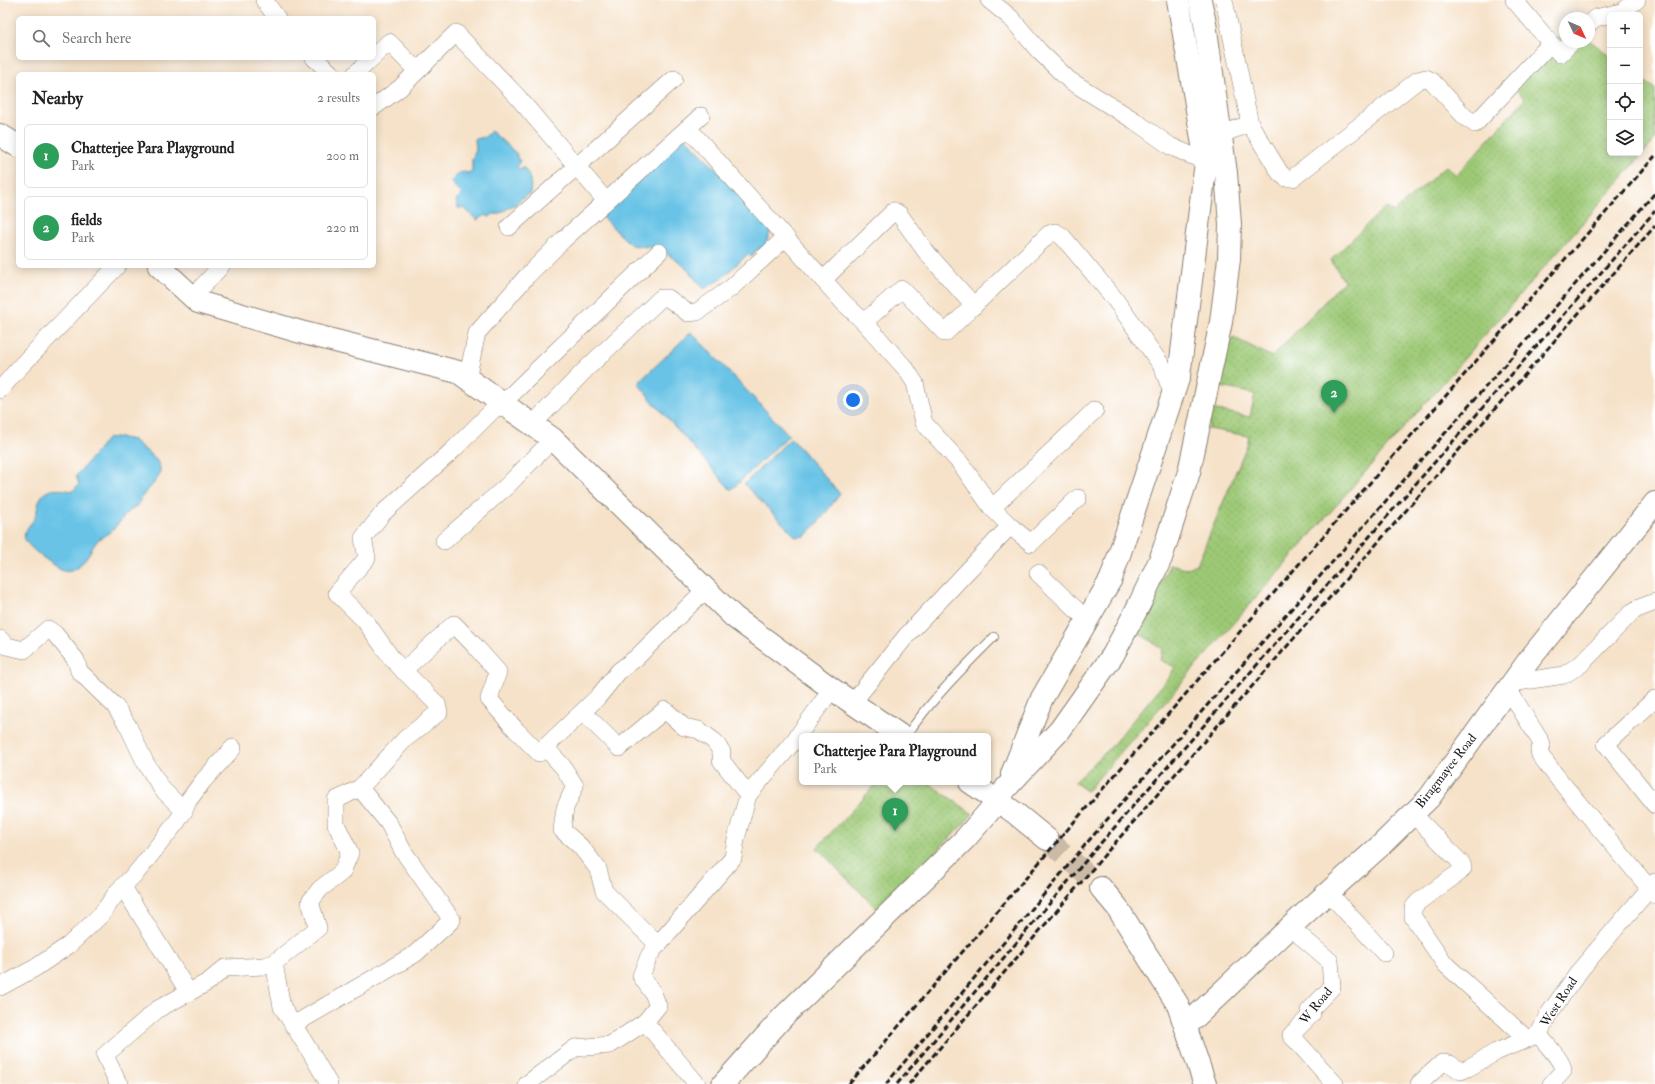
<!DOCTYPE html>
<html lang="en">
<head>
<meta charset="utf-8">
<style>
	:root { --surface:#fff; --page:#f6f6f6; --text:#222; --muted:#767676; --line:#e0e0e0; --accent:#1a73e8 }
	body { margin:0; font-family:"IM FELL Double Pica",serif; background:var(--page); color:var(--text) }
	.controls { position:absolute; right:12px; top:12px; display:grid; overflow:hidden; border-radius:6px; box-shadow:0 2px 10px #0003 }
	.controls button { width:36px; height:36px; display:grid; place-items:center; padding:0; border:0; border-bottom:1px solid var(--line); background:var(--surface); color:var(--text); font:20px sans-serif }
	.compass { position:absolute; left:1559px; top:12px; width:36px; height:36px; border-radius:50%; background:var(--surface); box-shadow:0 2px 10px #0003; rotate:134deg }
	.you { position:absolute; left:853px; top:400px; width:14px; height:14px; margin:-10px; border:3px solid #fff; border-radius:50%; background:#1a73e8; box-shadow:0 0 0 6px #1a73e833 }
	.badge { display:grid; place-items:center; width:26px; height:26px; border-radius:50%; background:var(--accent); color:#fff; font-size:13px; font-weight:700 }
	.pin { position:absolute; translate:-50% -33px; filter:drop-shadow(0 1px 2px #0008) }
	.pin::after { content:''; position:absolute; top:21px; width:14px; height:12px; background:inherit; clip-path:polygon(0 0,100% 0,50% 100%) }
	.popup { position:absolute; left:799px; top:733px; width:192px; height:52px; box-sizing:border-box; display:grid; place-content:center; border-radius:6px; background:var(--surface); filter:drop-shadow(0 1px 3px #0005); font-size:13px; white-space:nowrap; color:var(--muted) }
	.popup b { font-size:15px; color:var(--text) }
	.popup::after { content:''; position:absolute; left:50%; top:100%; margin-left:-8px; border:8px solid transparent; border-top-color:var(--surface) }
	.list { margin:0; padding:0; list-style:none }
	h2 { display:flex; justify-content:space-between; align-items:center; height:52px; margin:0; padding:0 16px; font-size:17px }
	h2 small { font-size:13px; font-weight:400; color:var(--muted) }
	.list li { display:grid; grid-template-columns:26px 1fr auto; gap:12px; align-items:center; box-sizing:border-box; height:64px; margin:0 8px 8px; padding:0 8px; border:1px solid var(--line); border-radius:6px }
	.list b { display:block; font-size:15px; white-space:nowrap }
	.list p { margin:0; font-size:13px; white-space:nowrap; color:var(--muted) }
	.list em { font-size:13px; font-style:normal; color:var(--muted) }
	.icon { flex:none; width:22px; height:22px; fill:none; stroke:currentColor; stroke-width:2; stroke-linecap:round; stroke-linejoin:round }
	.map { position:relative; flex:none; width:1655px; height:1084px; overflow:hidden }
	.search { position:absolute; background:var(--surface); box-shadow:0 2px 10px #0003; left:16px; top:16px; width:360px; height:44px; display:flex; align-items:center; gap:10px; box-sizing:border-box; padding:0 14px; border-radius:6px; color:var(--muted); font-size:15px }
	.panel { position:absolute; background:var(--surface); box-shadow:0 2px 10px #0003; left:16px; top:72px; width:360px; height:196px; border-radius:6px }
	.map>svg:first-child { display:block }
	.green { fill:url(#green-dots); stroke:#5c7249 }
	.water { fill:#68c3e6; stroke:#427081 }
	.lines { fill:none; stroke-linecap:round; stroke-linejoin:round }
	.primary-tunnel { stroke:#cabaa6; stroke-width:22; stroke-dasharray:22 11; stroke-linecap:butt }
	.service-casing { stroke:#897f72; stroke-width:10 }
	.minor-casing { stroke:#897f72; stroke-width:18 }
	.secondary-casing { stroke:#897f72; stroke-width:24 }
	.primary-casing { stroke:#897f72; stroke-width:24 }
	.service { stroke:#fff; stroke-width:8 }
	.minor { stroke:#fff; stroke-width:17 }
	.secondary { stroke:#fff; stroke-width:22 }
	.primary { stroke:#fff; stroke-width:22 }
	.rail { stroke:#1c1c1c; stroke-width:3; stroke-dasharray:6 3; stroke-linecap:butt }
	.labels { text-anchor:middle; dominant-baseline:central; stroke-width:3; stroke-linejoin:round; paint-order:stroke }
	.street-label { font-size:13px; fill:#1c1c1c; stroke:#fff }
</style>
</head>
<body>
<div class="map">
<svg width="1655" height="1084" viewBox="0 0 1655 1084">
	<defs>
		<pattern id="green-dots" width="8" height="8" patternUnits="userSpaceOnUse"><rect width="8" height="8" fill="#9dc976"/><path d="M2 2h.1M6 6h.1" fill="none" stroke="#87ac66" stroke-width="1.8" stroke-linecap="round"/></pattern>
	</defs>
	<rect width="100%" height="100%" fill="#fff"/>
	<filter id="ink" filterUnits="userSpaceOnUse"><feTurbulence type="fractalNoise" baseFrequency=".025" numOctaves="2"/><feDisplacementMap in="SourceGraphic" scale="8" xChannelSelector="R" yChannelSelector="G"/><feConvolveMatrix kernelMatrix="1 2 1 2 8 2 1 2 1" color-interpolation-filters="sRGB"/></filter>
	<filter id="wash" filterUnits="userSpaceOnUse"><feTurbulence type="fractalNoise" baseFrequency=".012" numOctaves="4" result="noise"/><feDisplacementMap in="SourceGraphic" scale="16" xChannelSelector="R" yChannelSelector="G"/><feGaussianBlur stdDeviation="0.9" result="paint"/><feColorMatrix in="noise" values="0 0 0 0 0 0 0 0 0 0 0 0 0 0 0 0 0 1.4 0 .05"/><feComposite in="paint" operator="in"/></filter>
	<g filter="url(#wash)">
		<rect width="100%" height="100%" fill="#f6e2c9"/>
		<!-- green -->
		<g class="green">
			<polygon points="1565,35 1565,42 1589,42 1589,40 1610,56 1610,153 1640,153 1640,78 1655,89 1655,140 1087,791 1074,782 1109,749 1169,677 1175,667 1160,660 1163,649 1140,634 1140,624 1170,564 1188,569 1197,565 1247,445 1249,436 1209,429 1211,409 1250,417 1255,394 1221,387 1226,348 1233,337 1272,357 1344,281 1331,260 1385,207 1394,212 1446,166 1456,175 1525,99 1511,85 1548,43"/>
			<polygon points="878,782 927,782 973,814 879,911 817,848"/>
		</g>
		<!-- water -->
		<g class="water">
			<path d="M 491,131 L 517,154 L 517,159 L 520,160 L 517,167 L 519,169 L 523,167 C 530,175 532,183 530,194 L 520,199 L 519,202 L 498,214 L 493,214 L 490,217 L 485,215 L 477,220 L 464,208 L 458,208 L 456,200 L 462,194 L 450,182 C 457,176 458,170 468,173 L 472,171 L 472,159 L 476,150 L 475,139 L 485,137 Z"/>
			<polygon points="684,136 772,227 765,247 756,250 752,257 748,254 722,278 704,289 684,266 659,248 631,245 598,213"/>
			<polygon points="691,332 789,435 731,490 653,402 638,383"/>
			<path d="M 117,437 L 134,440 C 141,448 149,452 156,460 C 171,477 141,490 138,505 C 125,512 120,524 109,533 C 106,535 102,537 99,539 C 90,548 79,580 59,568 C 49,562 31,550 26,541 C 20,531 32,525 35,517 C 39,508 37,496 48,491 C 55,488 66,490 73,491 L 79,484 L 76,476 L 108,438 Z"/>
			<polygon points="791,438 840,494 817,524 805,536 796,537 744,484"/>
		</g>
	</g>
	<g filter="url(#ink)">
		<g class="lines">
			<!-- primary-tunnel -->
			<polyline class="primary-tunnel" points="1047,839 1101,888"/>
			<!-- service casing -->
			<g class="service-casing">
				<path id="service" d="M 906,736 C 931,700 963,668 994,637"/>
			</g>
			<!-- minor casing -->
			<g class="minor-casing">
				<g id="minor">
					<polyline points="264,0 277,18"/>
					<polyline points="989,0 1011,18 1039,51 1069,80 1135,121 1170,146 1206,162"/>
					<polyline points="1224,0 1250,124"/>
					<polyline points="1514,0 1560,54 1572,42"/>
					<polyline points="1589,24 1595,18 1622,12 1637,0"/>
					<polyline points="374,56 389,42 417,71"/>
					<polyline points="314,58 332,74"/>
					<polyline points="355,74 372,58"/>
					<polyline points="374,107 400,88 456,33 516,95 606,201"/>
					<polyline points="688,128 843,302 864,322 906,369 915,383 924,423 961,464 992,508"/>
					<polyline points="1221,134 1250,124 1280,173 1286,178 1293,178 1418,80 1426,78 1432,81 1465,117 1475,124 1550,44"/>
					<polyline points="509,227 674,79"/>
					<polyline points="823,280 894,211 899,214 927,253 974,306"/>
					<polyline points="193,297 221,266"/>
					<polyline points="864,322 902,289 945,333 1049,234 1055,232 1062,236 1114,298 1162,366 1173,395"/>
					<polyline points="467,379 477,333 527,276 563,240 701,116"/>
					<polyline points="0,390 18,369 117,266"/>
					<polyline points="504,405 511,395 659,252"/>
					<polyline points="533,424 586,369 661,298 668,298 688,313 697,312 731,288 786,237"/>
					<polyline points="1010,526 992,508 1095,410"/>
					<polyline points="444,541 508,485 553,439"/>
					<polyline points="1038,573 1087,620"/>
					<polyline points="0,639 7,646 24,650 48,629 55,634 76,660 79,671 115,706 128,726 145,762 162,789 184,811"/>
					<polyline points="403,671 454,624 474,645 498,672 489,699 516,730 539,753 598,697 619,671 636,658 706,589"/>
					<polyline points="1512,683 1564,675 1581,664 1631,613 1637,609 1655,602"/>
					<polyline points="1508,689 1541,742 1542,746 1539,751 1540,755 1560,781 1655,895"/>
					<polyline points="1655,699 1606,744 1655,805"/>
					<polyline points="853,702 907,635 1010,526 1031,543 1078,498"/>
					<polyline points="583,712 619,748 665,710 684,727 699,730 714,741 722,752 721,760 748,795"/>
					<polyline points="545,747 563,767 575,786 565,808 562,830 581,847 598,869 604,891 658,945"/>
					<polyline points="1413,814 1462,864 1463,868 1460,872 1418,902 1413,908 1413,917 1445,964 1527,1039"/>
					<polyline points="123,887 189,993"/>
					<polyline points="1328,892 1384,953"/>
					<polyline points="1290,927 1330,961 1332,987 1309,1011 1312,1014 1291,1035 1335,1084"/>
					<polyline points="274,963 282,1007 311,1053 329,1084"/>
					<polyline points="0,987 35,968 69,945 101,915 118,891 137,872 176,823 184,811 188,801 203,781 233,748"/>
					<polyline points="645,1022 697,1084"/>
					<polyline points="293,1025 415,954 452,920 403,851 389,824 360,788"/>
					<path d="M 1539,1034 C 1545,1045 1563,1059 1563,1071 L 1551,1084"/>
					<polyline points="120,1084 117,1081 105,1055 158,1009 208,982 225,968 264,966 274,963 318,928 310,902 320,889 342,872 350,853 336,824 336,800 360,788 405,739 439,712 437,704 392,659 366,622 337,593 367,558 363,538 383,513 453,450 496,407 510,408"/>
					<polyline points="527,1084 575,1048 610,1045 645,1022 658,1006 653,993 641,976 649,956 654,949 733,858 736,839 748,795 794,741 832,689"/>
					<polyline points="1419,1084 1442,1063 1450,1064 1461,1071 1468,1068 1496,1052 1539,1034 1548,1015 1581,969 1655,882"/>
				</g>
			</g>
			<!-- secondary casing -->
			<g class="secondary-casing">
				<g id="secondary">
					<polyline points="0,135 18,146"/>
					<polyline points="159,266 198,302 304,333 458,372 553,439 734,617 832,689 901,736"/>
					<polyline points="970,782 998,801"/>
				</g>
			</g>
			<!-- primary casing -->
			<g class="primary-casing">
				<g id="primary">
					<polyline points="1012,774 1042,698 1111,579 1179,376 1206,162 1178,0"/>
					<polyline points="998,801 1015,813 1047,839"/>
					<polyline points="1101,888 1117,907 1178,1005 1205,1084"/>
					<polyline points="1186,1026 1302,916 1380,846 1429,798 1529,660 1655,503"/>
					<polyline points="723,1084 783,1017 965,839 998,801 1006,788 1060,730 1113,655 1140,603 1161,558 1189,472 1221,322 1229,259 1230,224 1226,173 1205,23 1200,0"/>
				</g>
			</g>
			<!-- service -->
			<use href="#service" class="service"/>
			<!-- minor -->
			<use href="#minor" class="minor"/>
			<!-- secondary -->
			<use href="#secondary" class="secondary"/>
			<!-- primary -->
			<use href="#primary" class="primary"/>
			<!-- rail -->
			<g class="rail">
				<polyline points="849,1084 1074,822 1655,156"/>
				<polyline points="886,1084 1091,838 1655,193"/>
				<polyline points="897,1084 1099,845 1655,211"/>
				<polyline points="909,1084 1107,852 1655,226"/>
			</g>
		</g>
	</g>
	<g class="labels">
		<!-- street labels -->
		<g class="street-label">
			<text transform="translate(1446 771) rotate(-52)">Biragmayee Road</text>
			<text transform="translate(1559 1002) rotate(-57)">West Road</text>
			<text transform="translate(1316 1006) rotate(-51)">W Road</text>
		</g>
	</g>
</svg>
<div class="controls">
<button>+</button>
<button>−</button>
<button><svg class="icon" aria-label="locate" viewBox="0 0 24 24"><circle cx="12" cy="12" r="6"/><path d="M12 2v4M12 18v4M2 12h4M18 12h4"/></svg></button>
<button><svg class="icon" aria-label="layers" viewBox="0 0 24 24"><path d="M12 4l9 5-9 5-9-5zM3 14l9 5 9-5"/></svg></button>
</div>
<svg class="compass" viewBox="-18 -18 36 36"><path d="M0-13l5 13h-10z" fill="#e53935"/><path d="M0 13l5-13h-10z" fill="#767676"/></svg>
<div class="you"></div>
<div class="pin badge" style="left:895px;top:831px;background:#2e9e5b">1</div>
<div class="popup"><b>Chatterjee Para Playground</b>Park</div>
<div class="pin badge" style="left:1334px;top:413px;background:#2e9e5b">2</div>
<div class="search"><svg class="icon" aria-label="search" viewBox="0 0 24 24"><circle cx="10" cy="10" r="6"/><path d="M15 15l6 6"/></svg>Search here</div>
<section class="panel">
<h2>Nearby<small>2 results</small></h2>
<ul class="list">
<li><span class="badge" style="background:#2e9e5b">1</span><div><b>Chatterjee Para Playground</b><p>Park</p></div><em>200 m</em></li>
<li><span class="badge" style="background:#2e9e5b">2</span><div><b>fields</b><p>Park</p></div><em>220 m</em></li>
</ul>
</section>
</div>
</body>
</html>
